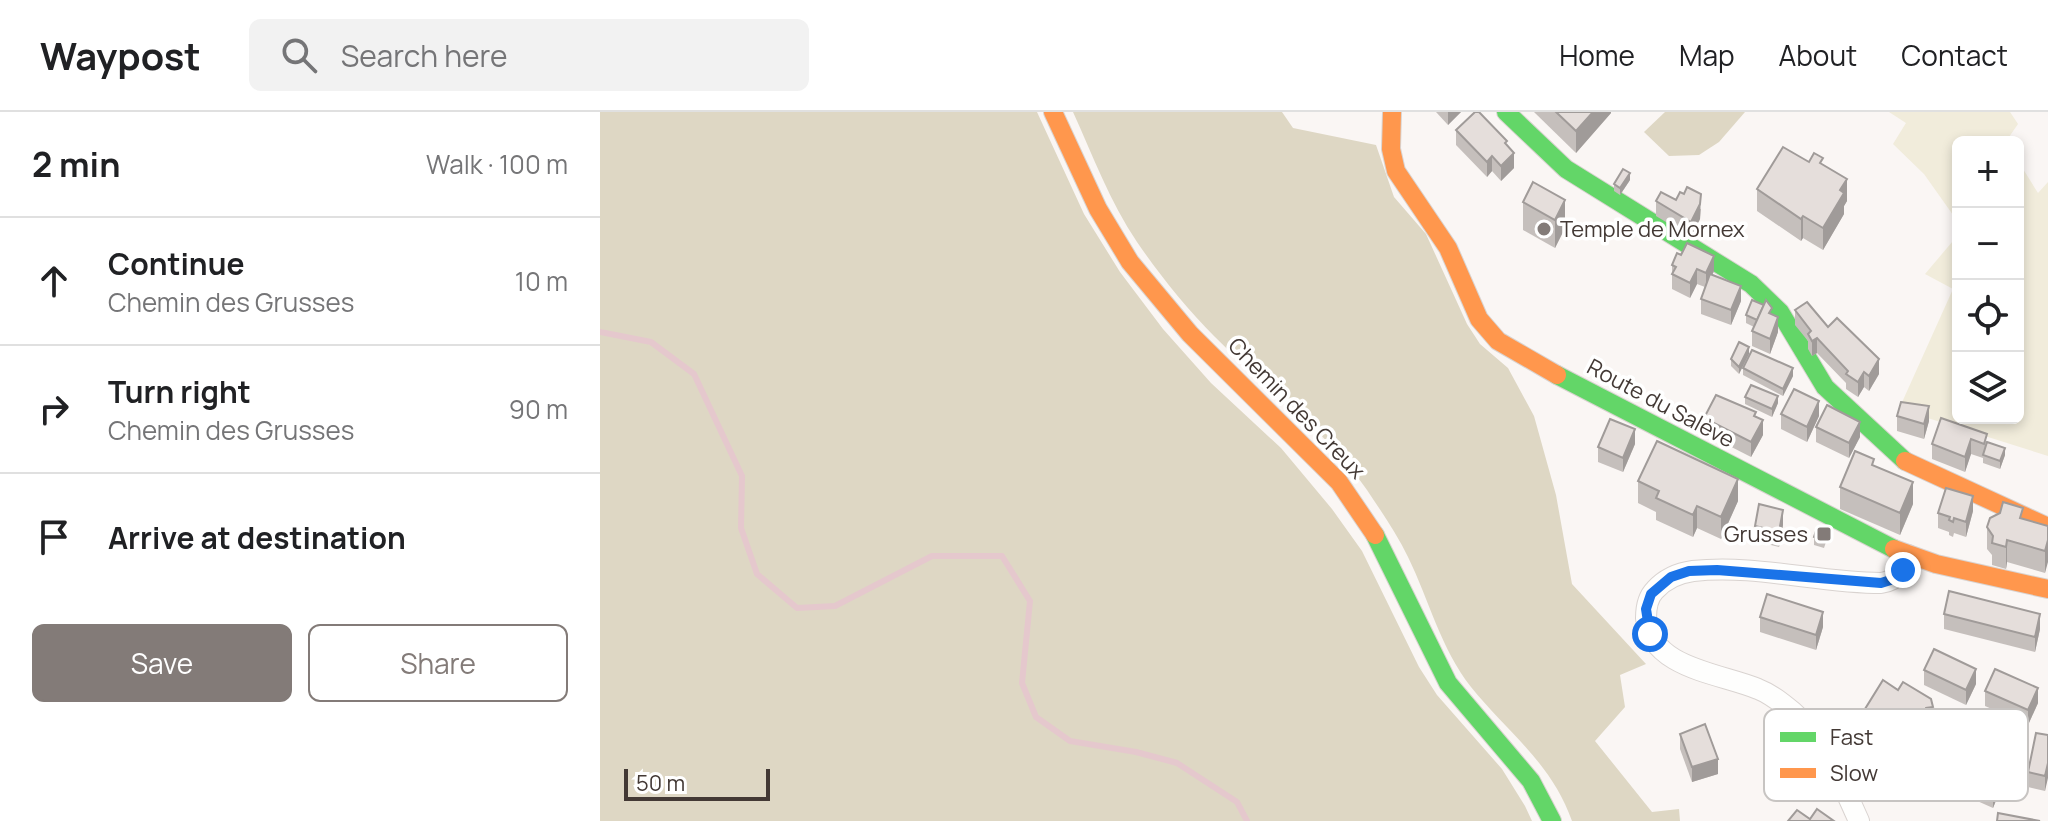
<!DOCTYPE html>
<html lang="en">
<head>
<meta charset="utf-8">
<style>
	:root { --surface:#fff; --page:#f2f2f2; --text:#202124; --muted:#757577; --line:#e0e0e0; --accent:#837b78 }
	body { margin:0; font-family:Manrope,sans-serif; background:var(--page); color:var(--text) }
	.controls { position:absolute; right:24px; top:24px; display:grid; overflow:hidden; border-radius:12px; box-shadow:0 4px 12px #0003 }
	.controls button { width:72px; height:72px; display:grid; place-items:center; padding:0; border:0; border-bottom:2px solid var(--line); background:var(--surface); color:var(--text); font:40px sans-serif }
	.scale { position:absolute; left:24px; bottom:20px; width:146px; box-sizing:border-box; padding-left:8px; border:4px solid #433935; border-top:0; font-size:22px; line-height:28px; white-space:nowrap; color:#433935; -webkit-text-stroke:6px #fff; paint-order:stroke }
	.stop { position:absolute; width:24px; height:24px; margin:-18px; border:6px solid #1a73e8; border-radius:50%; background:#fff }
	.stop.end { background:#1a73e8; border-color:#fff; box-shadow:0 2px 8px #0008 }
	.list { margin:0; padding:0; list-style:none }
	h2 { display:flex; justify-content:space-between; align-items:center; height:104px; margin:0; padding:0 32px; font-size:34px }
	h2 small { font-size:26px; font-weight:400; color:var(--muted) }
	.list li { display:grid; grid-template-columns:52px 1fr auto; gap:24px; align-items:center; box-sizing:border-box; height:128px; padding:0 32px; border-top:2px solid var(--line) }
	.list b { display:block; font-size:30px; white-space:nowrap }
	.list p { margin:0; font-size:26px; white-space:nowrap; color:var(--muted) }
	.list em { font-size:26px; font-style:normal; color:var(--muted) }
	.actions { display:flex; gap:16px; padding:24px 32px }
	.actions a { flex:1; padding:18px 0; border:2px solid var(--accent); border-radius:12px; text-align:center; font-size:28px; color:var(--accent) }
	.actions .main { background:var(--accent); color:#fff }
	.icon { flex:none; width:44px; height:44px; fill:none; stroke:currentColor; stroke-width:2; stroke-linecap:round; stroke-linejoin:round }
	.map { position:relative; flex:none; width:1448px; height:709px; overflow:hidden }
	header { display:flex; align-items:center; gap:48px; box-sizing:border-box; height:112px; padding:0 40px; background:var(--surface); border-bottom:2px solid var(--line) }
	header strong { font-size:38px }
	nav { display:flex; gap:44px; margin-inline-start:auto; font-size:28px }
	.search { width:560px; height:72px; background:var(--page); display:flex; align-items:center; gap:20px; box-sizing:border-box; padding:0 28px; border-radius:12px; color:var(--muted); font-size:30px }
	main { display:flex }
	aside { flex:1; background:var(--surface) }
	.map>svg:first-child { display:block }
	.green { fill:#f1ecdb }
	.forest { fill:#ded7c4 }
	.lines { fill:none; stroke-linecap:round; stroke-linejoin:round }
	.stream { stroke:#e5c8cd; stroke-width:6 }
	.street-casing { stroke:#d9d3d0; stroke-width:22 }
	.fast-casing { stroke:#d9d3d0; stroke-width:20 }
	.slow-casing { stroke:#d9d3d0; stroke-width:20 }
	.street { stroke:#fefefd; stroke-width:20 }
	.fast { stroke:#63d668; stroke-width:18 }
	.slow { stroke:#ff974d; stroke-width:18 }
	.wall { fill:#c5bfbc }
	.shaded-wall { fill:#a09b99 }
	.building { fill:#e5dedb; stroke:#a09b99; stroke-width:2 }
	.route { stroke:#1a73e8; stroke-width:10 }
	.poi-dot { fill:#837b78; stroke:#fff; stroke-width:3 }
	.labels { text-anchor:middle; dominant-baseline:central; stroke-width:7; stroke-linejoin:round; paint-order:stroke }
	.poi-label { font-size:22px; fill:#433935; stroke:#fff; text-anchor:start }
	.street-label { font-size:22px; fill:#433935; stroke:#fff }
	.key { fill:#fff; stroke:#c7c4c2; stroke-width:2 }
	.key-label { font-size:22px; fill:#433935 }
</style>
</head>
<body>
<header>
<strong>Waypost</strong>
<div class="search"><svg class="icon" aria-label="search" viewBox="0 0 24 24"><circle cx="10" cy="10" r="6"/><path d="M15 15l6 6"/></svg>Search here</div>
<nav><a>Home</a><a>Map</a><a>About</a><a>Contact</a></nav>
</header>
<main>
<aside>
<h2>2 min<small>Walk · 100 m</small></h2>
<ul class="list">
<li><svg class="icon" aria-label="ahead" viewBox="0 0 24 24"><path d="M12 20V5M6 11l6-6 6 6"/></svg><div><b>Continue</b><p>Chemin des Grusses</p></div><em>10 m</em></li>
<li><svg class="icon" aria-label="right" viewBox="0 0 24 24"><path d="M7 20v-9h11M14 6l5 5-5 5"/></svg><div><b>Turn right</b><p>Chemin des Grusses</p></div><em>90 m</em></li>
<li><svg class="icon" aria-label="arrive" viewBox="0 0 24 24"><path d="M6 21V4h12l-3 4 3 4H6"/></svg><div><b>Arrive at destination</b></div></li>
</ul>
<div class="actions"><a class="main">Save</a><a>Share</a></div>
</aside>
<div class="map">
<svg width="1448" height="709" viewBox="0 0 1448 709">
	<rect width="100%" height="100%" fill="#faf6f4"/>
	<!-- green -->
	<g class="green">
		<polygon points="1289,0 1410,0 1418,12 1409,25 1411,30 1358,30 1358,110 1324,62 1293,32 1306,11"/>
		<polygon points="1418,49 1438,81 1448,70 1448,344 1299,297 1353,177 1325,162 1358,123 1358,306 1418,306"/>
	</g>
	<!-- forest -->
	<g class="forest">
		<polygon points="0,0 437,0 484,102 520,160 563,217 611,271 681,336 732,397 762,439 819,555 837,583 902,657 925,694 932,709 0,709"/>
		<path d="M 473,0 L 682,0 L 693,16 L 776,33 L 794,85 L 826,122 L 867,212 L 880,232 L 908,256 L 934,304 L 956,383 L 972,472 L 1046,552 L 1020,563 L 1025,595 L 995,629 L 1052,700 L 1079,697 L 1080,709 L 972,709 C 951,650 908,621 871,575 C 841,537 829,488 808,445 C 797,422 781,399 767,378 C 726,317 664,275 614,224 C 586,196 559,162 537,130 C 510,90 493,44 473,0 Z"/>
		<polygon points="1065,0 1145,0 1119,30 1099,43 1069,44 1044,20"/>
	</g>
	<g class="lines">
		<!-- stream -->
		<polyline class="stream" points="0,220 51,230 94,262 142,364 141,416 157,462 197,496 235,494 332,444 402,444 430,489 422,571 436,605 470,629 536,640 577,651 637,690 647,709"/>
		<!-- street casing -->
		<g class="street-casing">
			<path id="street" d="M 1259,709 C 1241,670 1226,629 1193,600 C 1182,591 1171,582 1158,577 C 1120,561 1051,557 1046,506 C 1046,496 1048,485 1055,478 C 1065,467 1078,461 1093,459 C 1155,452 1219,471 1281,471 C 1299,468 1303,459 1308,443"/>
		</g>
		<!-- fast casing -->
		<g class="fast-casing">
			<g id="fast">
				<polyline points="906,0 966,57 1151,172 1180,200 1225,275 1305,349"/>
				<polyline points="957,263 1294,437"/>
				<polyline points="775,423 848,571 931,669 952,709"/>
			</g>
		</g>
		<!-- slow casing -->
		<g class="slow-casing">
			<g id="slow">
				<polyline points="453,0 498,97 530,150 590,222 739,370 775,423"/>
				<polyline points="792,0 791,37 796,59 848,136 879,207 898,229 957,263"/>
				<polyline points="1305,349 1448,415"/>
				<polyline points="1294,437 1336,452 1448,477"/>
			</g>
		</g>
		<!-- street -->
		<use href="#street" class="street"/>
		<!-- fast -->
		<use href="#fast" class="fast"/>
		<!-- slow -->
		<use href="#slow" class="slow"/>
	</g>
	<!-- wall -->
	<g class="wall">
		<polygon points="836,0 861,0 848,13"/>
		<polygon points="934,0 1011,0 1011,1 976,41"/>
		<polygon points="856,18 907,34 914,56 901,69 892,59 887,65 856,33"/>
		<polygon points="1209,50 1223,52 1247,89 1244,94 1244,102 1223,138 1203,126 1201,129 1157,99 1157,77"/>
		<polygon points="1030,68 1020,83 1014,79 1014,72"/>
		<polygon points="933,70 965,116 955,136 923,118 923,90"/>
		<polygon points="1076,88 1101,97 1100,107 1091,125 1056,104 1056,89"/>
		<polygon points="1081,143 1114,159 1112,163 1141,189 1131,213 1101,202 1101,187 1105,175 1097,172 1090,186 1072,177 1072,153"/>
		<polygon points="1195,198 1228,215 1279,262 1269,279 1264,275 1258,285 1246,277 1246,271 1217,241 1212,244 1208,237 1208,229 1195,213"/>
		<polygon points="1172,202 1178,220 1170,242 1152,234 1152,219 1154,215 1146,211 1146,203"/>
		<polygon points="1149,242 1139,262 1131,254 1131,247"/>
		<polygon points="1143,256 1193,264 1183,284 1143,263"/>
		<polygon points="1145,285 1178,291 1172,305 1145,292"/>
		<polygon points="1181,302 1219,304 1207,330 1181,317"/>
		<polygon points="1297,304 1329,309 1324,327 1297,319"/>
		<polygon points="1156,305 1163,323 1151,345 1104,321 1104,306"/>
		<polygon points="1341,306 1387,330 1405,343 1400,357 1383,351 1383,346 1371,342 1365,360 1332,347 1332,332"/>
		<polygon points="1216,315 1260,325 1249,346 1216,330"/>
		<polygon points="1035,332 1023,360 998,350 998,335"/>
		<polygon points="1038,369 1138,389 1121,427 1097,416 1093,425 1056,408 1056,400 1038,391"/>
		<polygon points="1240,375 1313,392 1300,423 1240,397"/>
		<polygon points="1373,399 1366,425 1354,421 1353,425 1349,423 1349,420 1338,416 1338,401"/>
		<polygon points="1423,407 1448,414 1445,461 1407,450 1406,457 1392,453 1392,443 1387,437 1387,415"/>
		<polygon points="1183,413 1179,435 1155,429 1155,414"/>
		<polygon points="1214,425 1227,427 1224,436 1214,433"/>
		<polygon points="1344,502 1440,517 1435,540 1344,517"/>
		<polygon points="1160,505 1223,515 1216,538 1160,520"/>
		<polygon points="1324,558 1376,572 1366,593 1324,573"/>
		<polygon points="1385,579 1438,591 1428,613 1385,594"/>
		<polygon points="1265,597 1333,617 1326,618 1310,646 1265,619"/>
		<polygon points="1080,622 1118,662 1092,670 1080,637"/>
		<polygon points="1448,623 1445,679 1428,675 1428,660"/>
		<polygon points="1193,652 1188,668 1176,664 1176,657"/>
		<polygon points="1375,680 1399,681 1393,696 1375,688"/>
	</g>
	<!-- shaded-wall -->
	<g class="shaded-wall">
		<polygon points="848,0 861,0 848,13"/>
		<polygon points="993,0 1011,0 1011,1 976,41 976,19"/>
		<polygon points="914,41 914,56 901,69 901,54"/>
		<polygon points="892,44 892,59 887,65 887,50"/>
		<polygon points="1030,61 1030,68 1020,83 1020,76"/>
		<polygon points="1247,67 1247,89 1244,94 1244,102 1223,138 1223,116 1240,78"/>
		<polygon points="1101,82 1100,107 1091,125 1091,110"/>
		<polygon points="965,88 965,116 955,136 955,108"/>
		<polygon points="1203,104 1203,126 1201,129 1201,107"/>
		<polygon points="1114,144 1114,159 1106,176 1106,161"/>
		<polygon points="1097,157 1097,172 1090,186 1090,171"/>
		<polygon points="1141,174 1141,189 1131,213 1131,198"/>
		<polygon points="1178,205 1178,220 1170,242 1170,227"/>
		<polygon points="1217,226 1217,241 1212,244 1212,229"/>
		<polygon points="1149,235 1149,242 1139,262 1139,255"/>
		<polygon points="1279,247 1279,262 1269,279 1269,264"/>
		<polygon points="1193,256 1193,264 1183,284 1183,277"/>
		<polygon points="1264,260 1264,275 1258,285 1258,270"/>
		<polygon points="1178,284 1178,291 1172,305 1172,297"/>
		<polygon points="1219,289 1219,304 1207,330 1207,315"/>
		<polygon points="1329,294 1329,309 1324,327 1324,312"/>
		<polygon points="1163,308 1163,323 1151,345 1151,330"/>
		<polygon points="1260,310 1260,325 1249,346 1249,331"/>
		<polygon points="1035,317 1035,332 1023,360 1023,346"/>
		<polygon points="1371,327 1371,342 1365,360 1365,345"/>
		<polygon points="1405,336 1405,343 1400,357 1400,349"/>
		<polygon points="1138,367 1138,389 1121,427 1121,405"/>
		<polygon points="1313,370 1313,392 1300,423 1300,401"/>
		<polygon points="1373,384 1373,399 1366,425 1366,410"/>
		<polygon points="1097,394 1097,416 1093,425 1093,403"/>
		<polygon points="1183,398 1183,413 1179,435 1179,420"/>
		<polygon points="1407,428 1407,450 1406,457 1406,435"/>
		<polygon points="1448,428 1448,450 1445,461 1445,439"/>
		<polygon points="1223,500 1223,515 1216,538 1216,523"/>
		<polygon points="1440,502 1440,517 1435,540 1435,525"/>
		<polygon points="1376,557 1376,572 1366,593 1366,578"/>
		<polygon points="1438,576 1438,591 1428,613 1428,598"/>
		<polygon points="1333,595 1333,617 1326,618 1310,646 1310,639 1312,635 1312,621 1326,596"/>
		<polygon points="1284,604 1284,623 1282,621 1282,607"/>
		<polygon points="1193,644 1193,652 1188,668 1188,660"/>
		<polygon points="1118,647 1118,662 1092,670 1092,655"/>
		<polygon points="1448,651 1448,666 1445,679 1445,664"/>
		<polygon points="1399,673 1399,681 1393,696 1393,689"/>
	</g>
	<!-- building -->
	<g class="building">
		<polygon points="875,0 879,0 907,29 905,31 914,41 901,54 892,44 887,50 856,18"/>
		<polygon points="956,0 993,0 976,19"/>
		<polygon points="1183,35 1209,50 1214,41 1223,46 1220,51 1247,67 1240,78 1244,81 1223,116 1203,104 1201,107 1157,77"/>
		<polygon points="1023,57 1030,61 1020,76 1014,72"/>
		<polygon points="933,70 965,88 955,108 923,90"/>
		<polygon points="1087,75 1101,82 1100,92 1091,110 1056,89 1061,80 1076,88 1080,80 1084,82"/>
		<polygon points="1087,131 1114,144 1106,161 1097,157 1090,171 1072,162 1076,155 1072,153 1077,141 1081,143"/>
		<polygon points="1110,162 1141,174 1131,198 1101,187"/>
		<polygon points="1152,188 1164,193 1157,208 1146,203"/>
		<polygon points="1166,188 1172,196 1169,201 1178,205 1170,227 1152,219"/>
		<polygon points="1207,190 1228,215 1237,206 1279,247 1269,264 1264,260 1258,270 1246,262 1248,259 1217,226 1212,229 1208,222 1211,219 1195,198"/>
		<polygon points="1139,230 1149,235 1139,255 1131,247"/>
		<polygon points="1152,238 1193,256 1183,277 1143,256"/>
		<polygon points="1151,273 1178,284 1172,297 1145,285"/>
		<polygon points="1194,277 1219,289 1207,315 1181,302"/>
		<polygon points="1116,283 1156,300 1154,304 1163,308 1151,330 1104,306"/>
		<polygon points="1301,290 1329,294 1324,312 1297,304"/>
		<polygon points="1227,293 1260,310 1249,331 1216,315"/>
		<polygon points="1341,306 1387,322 1384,332 1371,327 1365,345 1332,332"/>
		<polygon points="1010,307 1035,317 1023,346 998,335"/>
		<polygon points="1057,329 1138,367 1121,405 1097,394 1093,403 1056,386 1059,379 1038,369"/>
		<polygon points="1387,330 1405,336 1400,349 1383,343"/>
		<polygon points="1255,339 1274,347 1272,353 1313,370 1300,401 1240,375"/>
		<polygon points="1346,376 1373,384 1366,410 1354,406 1353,410 1349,408 1350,405 1338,401"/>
		<polygon points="1403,390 1423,396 1420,406 1448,414 1448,428 1445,439 1407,428 1406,435 1392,431 1393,424 1387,415 1390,406 1400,401"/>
		<polygon points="1159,392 1183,398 1179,420 1155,414"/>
		<polygon points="1217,416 1227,419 1224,429 1214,425"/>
		<polygon points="1349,479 1440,502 1435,525 1344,502"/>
		<polygon points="1167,482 1223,500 1216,523 1160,505"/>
		<polygon points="1334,537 1376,557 1366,578 1324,558"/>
		<polygon points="1395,557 1438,576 1428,598 1385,579"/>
		<polygon points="1283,568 1298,578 1303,570 1331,587 1333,595 1326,596 1312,621 1284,604 1282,607 1265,597"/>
		<polygon points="1105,612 1118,647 1092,655 1080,622"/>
		<polygon points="1436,621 1448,623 1448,651 1445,664 1428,660"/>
		<polygon points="1217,697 1234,709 1188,709 1197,698 1210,707"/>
		<polygon points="1398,701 1440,709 1397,709"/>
	</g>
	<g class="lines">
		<!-- route -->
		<polyline class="route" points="1050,522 1046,497 1051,482 1071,465 1089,459 1117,458 1281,471 1297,466 1303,458"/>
	</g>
	<!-- markers -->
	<g class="poi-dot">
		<circle cx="944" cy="117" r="8"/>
		<rect x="1216" y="414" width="16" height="16" rx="4"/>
	</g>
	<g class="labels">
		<!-- poi labels -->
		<g class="poi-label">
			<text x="960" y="117">Temple de Mornex</text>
			<text x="1208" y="422" text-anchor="end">Grusses</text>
		</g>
		<!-- street labels -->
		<g class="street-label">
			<text transform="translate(1061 291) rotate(28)">Route du Salève</text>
			<text transform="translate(697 296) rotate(46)">Chemin des Creux</text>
		</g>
	</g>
	<!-- legend -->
	<rect x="1164" y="597" width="264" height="92" rx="12" class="key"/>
	<rect x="1180" y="620" width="36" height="10" fill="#63d668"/>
	<rect x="1180" y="656" width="36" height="10" fill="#ff974d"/>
	<g class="key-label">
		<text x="1230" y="633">Fast</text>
		<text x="1230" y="669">Slow</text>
	</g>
</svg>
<div class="controls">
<button>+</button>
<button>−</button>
<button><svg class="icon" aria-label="locate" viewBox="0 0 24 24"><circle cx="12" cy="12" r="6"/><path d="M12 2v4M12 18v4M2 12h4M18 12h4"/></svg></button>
<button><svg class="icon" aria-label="layers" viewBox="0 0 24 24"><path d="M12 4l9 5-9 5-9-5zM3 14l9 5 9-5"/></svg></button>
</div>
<div class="scale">50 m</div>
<div class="stop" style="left:1050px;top:522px"></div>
<div class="stop end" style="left:1303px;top:458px"></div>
</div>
</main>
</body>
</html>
